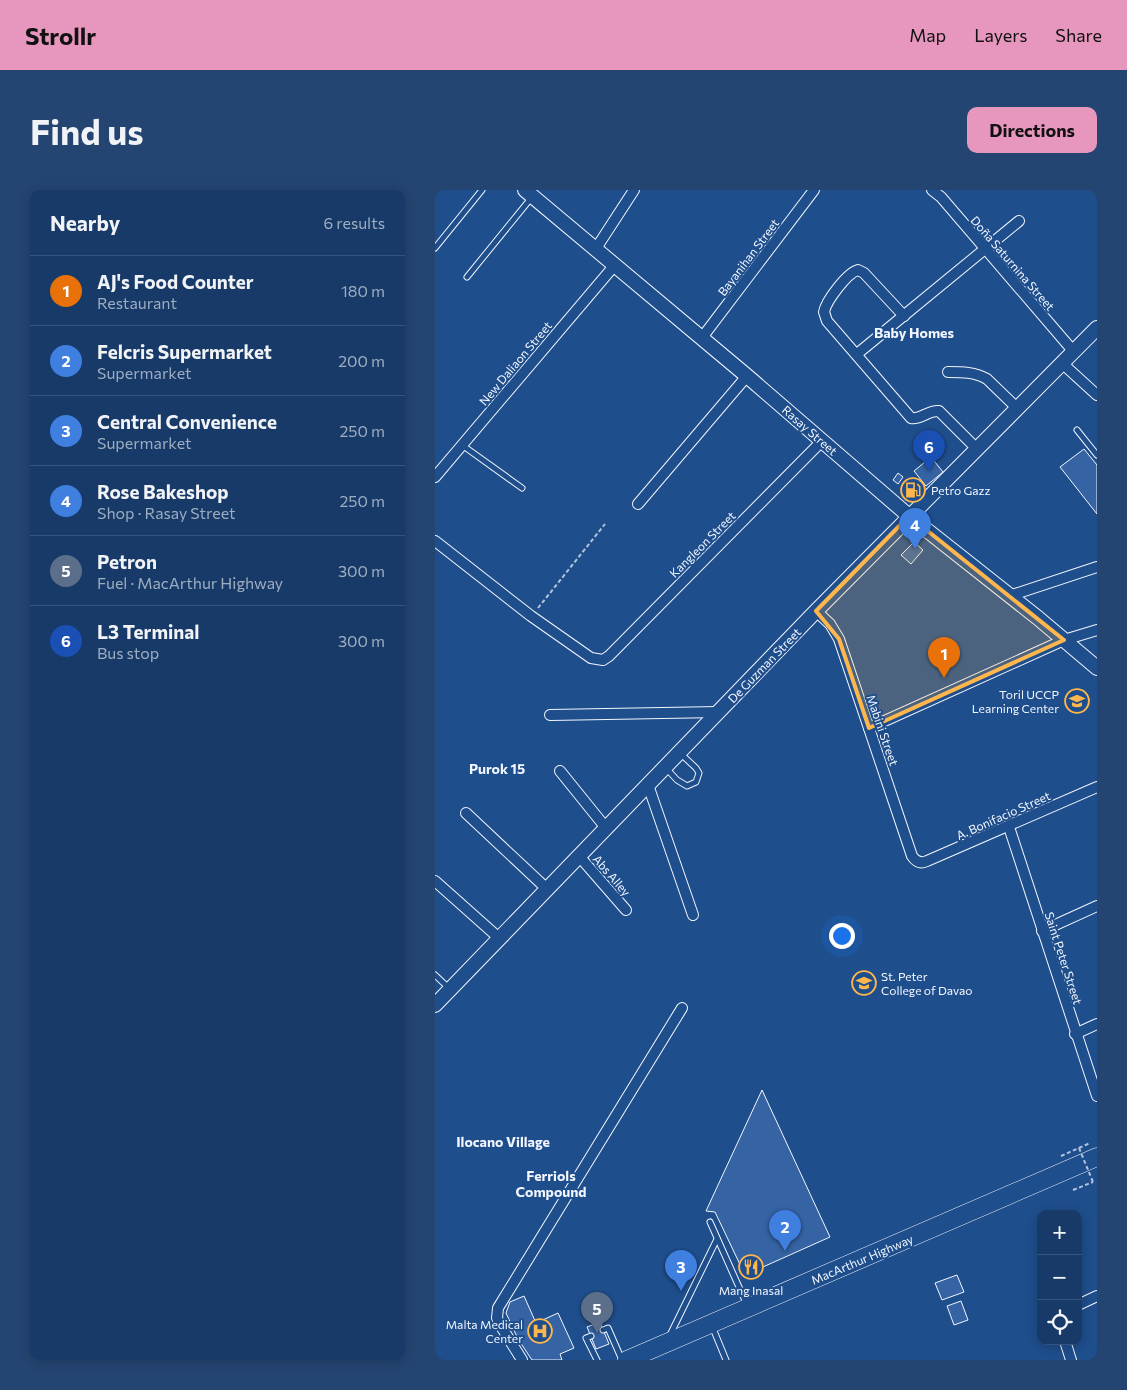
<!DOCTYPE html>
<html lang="en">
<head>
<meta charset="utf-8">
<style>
	:root { --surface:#173a69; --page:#244571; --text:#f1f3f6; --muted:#9eadc0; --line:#36547d; --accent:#e797bd }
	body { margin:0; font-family:Commissioner,sans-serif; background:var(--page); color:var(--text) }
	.controls { position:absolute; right:15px; bottom:15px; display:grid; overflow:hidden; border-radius:10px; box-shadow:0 2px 12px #0003 }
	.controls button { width:45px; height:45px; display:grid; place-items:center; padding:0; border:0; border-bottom:1px solid var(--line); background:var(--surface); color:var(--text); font:25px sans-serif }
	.you { position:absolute; left:406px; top:745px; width:18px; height:18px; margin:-12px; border:4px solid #fff; border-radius:50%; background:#1a73e8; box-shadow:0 0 0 8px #1a73e833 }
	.badge { display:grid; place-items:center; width:32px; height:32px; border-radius:50%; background:var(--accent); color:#fff; font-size:16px; font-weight:700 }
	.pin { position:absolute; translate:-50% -41px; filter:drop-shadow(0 1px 2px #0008) }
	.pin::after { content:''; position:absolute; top:26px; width:18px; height:15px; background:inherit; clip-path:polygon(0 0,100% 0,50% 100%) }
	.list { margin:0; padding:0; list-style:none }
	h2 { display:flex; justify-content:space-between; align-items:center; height:65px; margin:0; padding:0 20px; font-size:21px }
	h2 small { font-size:16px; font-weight:400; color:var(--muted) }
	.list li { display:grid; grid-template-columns:32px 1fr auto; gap:15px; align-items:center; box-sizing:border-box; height:70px; padding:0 20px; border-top:1px solid var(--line) }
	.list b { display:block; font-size:19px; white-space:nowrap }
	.list p { margin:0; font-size:16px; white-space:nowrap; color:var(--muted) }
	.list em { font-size:16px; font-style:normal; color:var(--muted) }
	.icon { flex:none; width:28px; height:28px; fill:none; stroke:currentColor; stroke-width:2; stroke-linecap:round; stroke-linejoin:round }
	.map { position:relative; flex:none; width:662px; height:1170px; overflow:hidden; border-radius:10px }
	header { display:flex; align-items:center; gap:30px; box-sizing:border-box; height:70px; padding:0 25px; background:var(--accent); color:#111 }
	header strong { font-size:24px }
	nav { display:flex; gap:28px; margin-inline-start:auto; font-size:18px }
	.intro { display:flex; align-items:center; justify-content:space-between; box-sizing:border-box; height:120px; padding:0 30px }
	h1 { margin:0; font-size:35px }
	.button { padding:12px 22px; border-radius:10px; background:var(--accent); color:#111; font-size:18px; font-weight:700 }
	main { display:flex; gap:30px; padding:0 30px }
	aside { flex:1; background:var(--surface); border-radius:10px; box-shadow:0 2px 12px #0003 }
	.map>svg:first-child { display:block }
	.building { fill:#3563a3; stroke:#f2f6ff }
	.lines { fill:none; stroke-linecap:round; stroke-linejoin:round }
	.lane-casing { stroke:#f2f6ff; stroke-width:7 }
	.street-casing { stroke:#f2f6ff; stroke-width:12 }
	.secondary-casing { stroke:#f2f6ff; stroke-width:16 }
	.highway-casing { stroke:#f2f6ff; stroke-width:19 }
	.path { stroke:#b3c4dc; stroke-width:2; stroke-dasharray:4 2.5; stroke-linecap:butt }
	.lane { stroke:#1f4e8c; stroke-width:5 }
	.street { stroke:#1f4e8c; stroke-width:10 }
	.secondary { stroke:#1f4e8c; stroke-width:14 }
	.highway { stroke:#1f4e8c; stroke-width:18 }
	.path-bridge { stroke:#b3c4dc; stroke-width:2; stroke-dasharray:4 2.5; stroke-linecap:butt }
	.marked { fill:#ffb74d; fill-opacity:0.2; stroke:#ffb74d; stroke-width:4; stroke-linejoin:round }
	.labels { text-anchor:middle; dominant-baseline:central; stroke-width:4; stroke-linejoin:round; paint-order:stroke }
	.street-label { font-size:12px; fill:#f2f6ff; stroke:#1f4e8c }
	.poi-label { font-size:12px; fill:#f2f6ff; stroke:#1f4e8c; text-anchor:start }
	.neighbourhood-label { font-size:14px; font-weight:bold; fill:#f2f6ff; stroke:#1f4e8c }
</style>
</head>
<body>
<header>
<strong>Strollr</strong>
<nav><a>Map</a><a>Layers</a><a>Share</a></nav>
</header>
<div class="intro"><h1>Find us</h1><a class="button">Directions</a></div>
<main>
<aside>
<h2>Nearby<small>6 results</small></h2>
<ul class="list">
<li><span class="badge" style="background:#e8710a">1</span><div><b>AJ's Food Counter</b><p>Restaurant</p></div><em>180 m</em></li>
<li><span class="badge" style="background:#3f7fe0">2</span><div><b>Felcris Supermarket</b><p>Supermarket</p></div><em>200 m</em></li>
<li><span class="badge" style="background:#3f7fe0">3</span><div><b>Central Convenience</b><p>Supermarket</p></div><em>250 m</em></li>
<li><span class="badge" style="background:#3f7fe0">4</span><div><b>Rose Bakeshop</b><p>Shop · Rasay Street</p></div><em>250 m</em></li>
<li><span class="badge" style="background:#5c6f8a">5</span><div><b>Petron</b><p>Fuel · MacArthur Highway</p></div><em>300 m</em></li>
<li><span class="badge" style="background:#1a4fb4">6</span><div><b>L3 Terminal</b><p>Bus stop</p></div><em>300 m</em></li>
</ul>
</aside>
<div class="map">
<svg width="662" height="1170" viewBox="0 0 662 1170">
	<rect width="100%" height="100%" fill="#1f4e8c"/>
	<!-- building -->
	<g class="building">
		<polygon points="649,259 662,275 662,324 625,277"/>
		<polygon points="496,267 508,282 491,296 479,281"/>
		<polygon points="463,283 468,287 463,294 458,290"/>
		<polygon points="478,293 484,300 478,306 472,299"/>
		<polygon points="479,352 488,360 476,374 466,365"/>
		<polygon points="327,900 395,1047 310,1085 280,1022 271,1021"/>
		<polygon points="522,1085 529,1102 507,1110 500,1093"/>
		<polygon points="89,1106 101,1133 123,1123 139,1158 125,1164 127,1170 97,1170 83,1149 71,1123 75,1112"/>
		<polygon points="526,1111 533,1130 519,1135 512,1116"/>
		<polygon points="165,1132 174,1154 161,1159 152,1137"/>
	</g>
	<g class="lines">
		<!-- lane casing -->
		<g class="lane-casing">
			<g id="lane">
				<polyline points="0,58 47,0"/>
				<polyline points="32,87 97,7"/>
				<polyline points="642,240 662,265"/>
				<polyline points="27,255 87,298"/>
				<polyline points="231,578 242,590 252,596 261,592 264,583 261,578 245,563"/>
				<polyline points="0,785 15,799"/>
				<polyline points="275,1032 312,1115"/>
				<polyline points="277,1136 291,1170"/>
				<polyline points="168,1140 173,1138 187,1170"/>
				<polyline points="156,1146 151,1148 162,1170"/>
				<polyline points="234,1147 282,1049"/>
			</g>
		</g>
		<!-- street casing -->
		<g class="street-casing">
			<g id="street">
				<polyline points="497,0 506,7 639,162"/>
				<polyline points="160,60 199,0"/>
				<path d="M 469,126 L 429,83 L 423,80 C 412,83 391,111 389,122 L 392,131 L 476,228 C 486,230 493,220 504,221 L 542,259"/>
				<polyline points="266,149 379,0"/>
				<polyline points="422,164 584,31"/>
				<polyline points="628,174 662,205"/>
				<path d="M 513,182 C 527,182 540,182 552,189 L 583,219"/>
				<polyline points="0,287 179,76"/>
				<polyline points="203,314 312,186"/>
				<polyline points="0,351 96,426 156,468 168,470 174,466 387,251"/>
				<polyline points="574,406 662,377"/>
				<path d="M 381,421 L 395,434 L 404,449 L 477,666 C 481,672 486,674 492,671 L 662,597"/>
				<polyline points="115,525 284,522"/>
				<polyline points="434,538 629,450 662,440"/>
				<polyline points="125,581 171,638"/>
				<polyline points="213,595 258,725"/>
				<polyline points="31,623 112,699"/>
				<polyline points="574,637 662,906"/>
				<polyline points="144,666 191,720"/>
				<polyline points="0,691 64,748"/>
				<polyline points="607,741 662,716"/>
				<polyline points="640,844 662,834"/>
				<polyline points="643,1115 662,1106"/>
				<polyline points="630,1151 636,1170"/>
				<polyline points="87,1170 64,1133 62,1128 63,1118 247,818"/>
			</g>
		</g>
		<!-- secondary casing -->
		<g class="secondary-casing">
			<g id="secondary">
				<polyline points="90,0 312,186 474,326 603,428 662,478"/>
				<polyline points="0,815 381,421 662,138"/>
			</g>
		</g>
		<!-- highway casing -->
		<g class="highway-casing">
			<polyline id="highway" points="192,1170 662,967"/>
		</g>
		<!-- path -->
		<g class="path">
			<polyline points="103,418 170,334"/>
			<polyline points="626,966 655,953"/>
			<polyline points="638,1000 658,992"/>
		</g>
		<!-- lane -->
		<use href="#lane" class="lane"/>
		<!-- street -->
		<use href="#street" class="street"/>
		<!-- secondary -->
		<use href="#secondary" class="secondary"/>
		<!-- highway -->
		<use href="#highway" class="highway"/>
		<!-- path-bridge -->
		<polyline class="path-bridge" points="644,958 658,992"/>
	</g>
	<!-- marked area -->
	<path class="marked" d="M 474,326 L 629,450 L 434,538 L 404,449 L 381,421 Z"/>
	<!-- icons -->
	<defs>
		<g id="fuel-ring" transform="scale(1.25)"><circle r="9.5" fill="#1f4e8c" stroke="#ffb74d" stroke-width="1.5"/><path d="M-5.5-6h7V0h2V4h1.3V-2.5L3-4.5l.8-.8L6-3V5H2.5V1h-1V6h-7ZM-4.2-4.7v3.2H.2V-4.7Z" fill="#ffb74d"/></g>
		<g id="school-ring" transform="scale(1.25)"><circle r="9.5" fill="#1f4e8c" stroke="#ffb74d" stroke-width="1.5"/><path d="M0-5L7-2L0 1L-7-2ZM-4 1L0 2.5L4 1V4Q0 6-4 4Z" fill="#ffb74d"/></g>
		<g id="university-ring" transform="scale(1.25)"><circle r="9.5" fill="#1f4e8c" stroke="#ffb74d" stroke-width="1.5"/><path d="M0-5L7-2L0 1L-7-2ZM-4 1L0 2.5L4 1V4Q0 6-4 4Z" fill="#ffb74d"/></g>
		<g id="restaurant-ring" transform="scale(1.25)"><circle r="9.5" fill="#1f4e8c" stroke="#ffb74d" stroke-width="1.5"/><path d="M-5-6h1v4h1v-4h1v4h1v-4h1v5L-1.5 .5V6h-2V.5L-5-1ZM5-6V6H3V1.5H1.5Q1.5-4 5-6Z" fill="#ffb74d"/></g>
		<g id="hospital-ring" transform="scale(1.25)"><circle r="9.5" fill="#1f4e8c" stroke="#ffb74d" stroke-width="1.5"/><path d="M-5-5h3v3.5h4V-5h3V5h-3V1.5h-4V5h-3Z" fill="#ffb74d"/></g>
	</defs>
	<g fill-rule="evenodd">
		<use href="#fuel-ring" x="478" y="300"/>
		<use href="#school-ring" x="642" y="511"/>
		<use href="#university-ring" x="429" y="793"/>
		<use href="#restaurant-ring" x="316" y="1077"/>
		<use href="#hospital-ring" x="105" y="1141"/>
	</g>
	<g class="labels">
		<!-- street labels -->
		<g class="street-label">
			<text transform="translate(313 67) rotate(-53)">Bayanihan Street</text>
			<text transform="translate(578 73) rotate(49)">Doña Saturnina Street</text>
			<text transform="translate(80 173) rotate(-50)">New Daliaon Street</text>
			<text transform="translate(375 240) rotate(41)">Rasay Street</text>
			<text transform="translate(267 354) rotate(-45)">Kangleon Street</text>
			<text transform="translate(329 475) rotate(-46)">De Guzman Street</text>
			<text transform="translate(448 540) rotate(71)">Mabini Street</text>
			<text transform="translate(568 625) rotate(-24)">A. Bonifacio Street</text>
			<text transform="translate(177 685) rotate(49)">Abs Alley</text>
			<text transform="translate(629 768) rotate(72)">Saint Peter Street</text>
			<text transform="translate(427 1069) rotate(-23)">MacArthur Highway</text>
		</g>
		<!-- poi labels -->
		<g class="poi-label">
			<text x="496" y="300">Petro Gazz</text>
			<text x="624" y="504" text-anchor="end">Toril UCCP<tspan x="624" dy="14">Learning Center</tspan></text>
			<text x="446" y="786">St. Peter<tspan x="446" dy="14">College of Davao</tspan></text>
			<text x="316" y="1100" text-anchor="middle">Mang Inasal</text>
			<text x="88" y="1134" text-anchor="end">Malta Medical<tspan x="88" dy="14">Center</tspan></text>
		</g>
		<!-- neighbourhood labels -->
		<g class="neighbourhood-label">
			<text x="479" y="142">Baby Homes</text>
			<text x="62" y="578">Purok 15</text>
			<text x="68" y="951">Ilocano Village</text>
			<text x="116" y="985">Ferriols<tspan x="116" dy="16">Compound</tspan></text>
		</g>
	</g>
</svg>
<div class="controls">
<button>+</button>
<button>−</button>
<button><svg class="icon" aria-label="locate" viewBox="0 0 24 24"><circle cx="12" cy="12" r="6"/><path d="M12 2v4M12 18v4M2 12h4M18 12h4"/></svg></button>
</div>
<div class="you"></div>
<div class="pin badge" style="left:509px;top:488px;background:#e8710a">1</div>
<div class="pin badge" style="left:350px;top:1061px;background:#3f7fe0">2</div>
<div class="pin badge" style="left:246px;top:1101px;background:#3f7fe0">3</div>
<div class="pin badge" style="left:480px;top:359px;background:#3f7fe0">4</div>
<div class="pin badge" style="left:162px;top:1143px;background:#5c6f8a">5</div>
<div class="pin badge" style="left:494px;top:281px;background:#1a4fb4">6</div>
</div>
</main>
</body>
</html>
